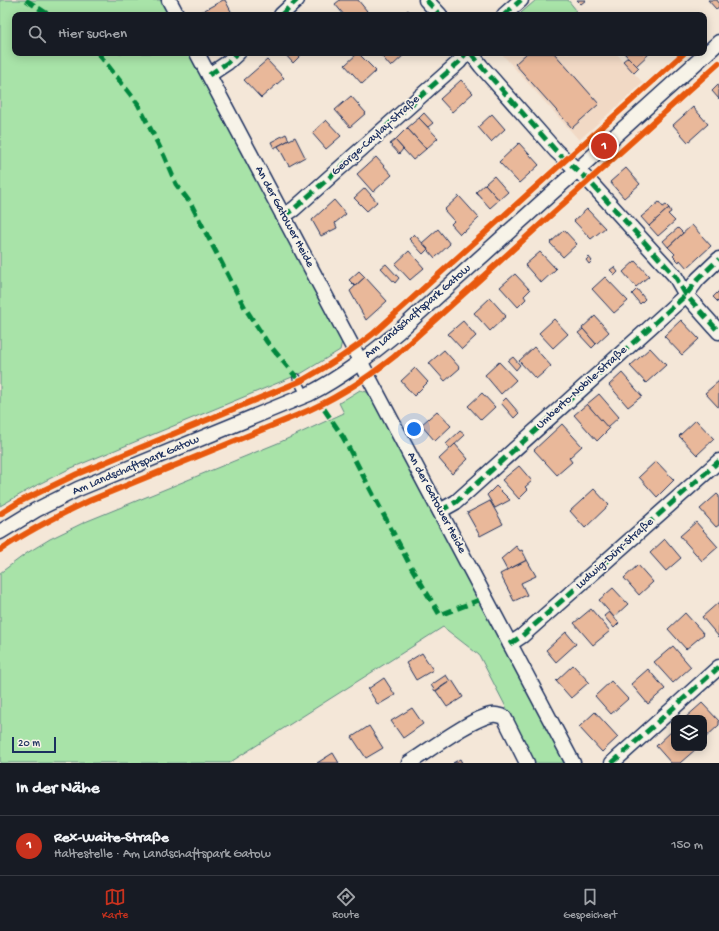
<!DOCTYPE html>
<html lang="de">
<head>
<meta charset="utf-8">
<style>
	:root { --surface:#171b24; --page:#242831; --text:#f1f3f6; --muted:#9ea1a6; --line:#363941; --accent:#c8321e }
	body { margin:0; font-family:"Gochi Hand",sans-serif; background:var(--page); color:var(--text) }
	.controls { position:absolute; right:12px; bottom:12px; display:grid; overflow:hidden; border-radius:8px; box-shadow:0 2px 10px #0003 }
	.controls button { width:36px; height:36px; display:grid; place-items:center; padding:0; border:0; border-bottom:1px solid var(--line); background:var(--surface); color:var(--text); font:20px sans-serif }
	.scale { position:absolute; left:12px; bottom:10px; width:44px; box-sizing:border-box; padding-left:4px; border:2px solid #1b2f5e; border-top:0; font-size:11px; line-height:14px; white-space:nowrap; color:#1b2f5e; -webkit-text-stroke:3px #f7f3e8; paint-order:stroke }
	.you { position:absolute; left:414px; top:429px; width:14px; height:14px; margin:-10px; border:3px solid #fff; border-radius:50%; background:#1a73e8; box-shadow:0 0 0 6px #1a73e833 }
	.badge { display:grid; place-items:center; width:26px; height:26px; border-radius:50%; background:var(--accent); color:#fff; font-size:13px; font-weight:700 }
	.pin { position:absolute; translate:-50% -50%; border:2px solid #fff; box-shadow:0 1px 4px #0006 }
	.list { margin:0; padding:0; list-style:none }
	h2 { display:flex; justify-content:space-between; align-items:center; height:52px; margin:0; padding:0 16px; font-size:17px }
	h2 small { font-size:13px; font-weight:400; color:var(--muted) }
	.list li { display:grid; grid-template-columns:26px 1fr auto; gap:12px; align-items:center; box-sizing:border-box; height:60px; padding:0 16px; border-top:1px solid var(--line) }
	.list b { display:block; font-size:15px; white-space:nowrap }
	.list p { margin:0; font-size:13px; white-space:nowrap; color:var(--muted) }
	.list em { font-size:13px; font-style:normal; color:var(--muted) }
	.icon { flex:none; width:22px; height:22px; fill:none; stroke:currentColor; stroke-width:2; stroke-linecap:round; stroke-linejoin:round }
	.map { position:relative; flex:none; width:719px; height:763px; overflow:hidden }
	.search { position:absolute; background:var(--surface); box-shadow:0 2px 10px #0003; left:12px; right:12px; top:12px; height:44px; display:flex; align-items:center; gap:10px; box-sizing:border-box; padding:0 14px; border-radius:8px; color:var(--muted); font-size:15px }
	.sheet { height:112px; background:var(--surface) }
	nav { display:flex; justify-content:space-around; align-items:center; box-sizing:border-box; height:56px; border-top:1px solid var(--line); background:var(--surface); font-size:11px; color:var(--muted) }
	nav a { display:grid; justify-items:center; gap:2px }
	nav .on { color:var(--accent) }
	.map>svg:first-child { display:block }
	.built { fill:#f1d9c5 }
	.green { fill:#a8e3a8; stroke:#628983 }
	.building { fill:#e9b89a; stroke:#1b2f5e }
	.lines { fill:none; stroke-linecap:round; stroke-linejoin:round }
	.service-casing { stroke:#1b2f5e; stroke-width:10 }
	.minor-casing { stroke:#1b2f5e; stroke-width:17 }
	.path { stroke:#1b2f5e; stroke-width:2.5; stroke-dasharray:1 3; stroke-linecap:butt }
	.service { stroke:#f7f3e8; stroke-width:7 }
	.minor { stroke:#f7f3e8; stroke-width:14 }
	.quiet { stroke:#00873e; stroke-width:5; stroke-dasharray:10 5; stroke-linecap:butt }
	.cycleway-casing { stroke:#f7f3e8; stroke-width:8 }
	.cycleway { stroke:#e8590c; stroke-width:6 }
	.labels { text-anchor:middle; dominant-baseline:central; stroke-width:3.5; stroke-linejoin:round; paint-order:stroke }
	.street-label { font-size:12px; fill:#1b2f5e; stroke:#f7f3e8 }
</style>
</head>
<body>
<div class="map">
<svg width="719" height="763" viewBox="0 0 719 763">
	<rect width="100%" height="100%" fill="#f4e7d8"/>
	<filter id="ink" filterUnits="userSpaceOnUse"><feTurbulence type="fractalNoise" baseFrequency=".025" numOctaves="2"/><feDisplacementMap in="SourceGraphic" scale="8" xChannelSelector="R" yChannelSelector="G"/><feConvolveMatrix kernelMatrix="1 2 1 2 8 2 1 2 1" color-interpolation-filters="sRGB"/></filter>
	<g filter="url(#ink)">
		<!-- built -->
		<polygon class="built" points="501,53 616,53 643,83 579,140"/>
		<!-- green -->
		<g class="green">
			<polygon points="0,0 161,0 169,15 15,15 15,53 189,53 342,341 340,350 302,373 69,469 37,485 0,506"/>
			<polygon points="536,0 568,0 576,10 570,15 523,15 521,13"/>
			<polygon points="360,390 370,393 565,763 535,763 479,655 443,627 229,763 0,763 0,573 27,553 50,539 85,522 278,443 344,413 339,403"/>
		</g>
		<!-- building -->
		<g class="building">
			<polygon points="223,0 225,0 233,15 202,15 201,12"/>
			<polygon points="340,0 358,0 367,11 363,15 344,15 335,4"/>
			<polygon points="577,0 586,0 581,4"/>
			<polygon points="708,0 717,0 719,3 719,7 716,9"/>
			<polygon points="408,10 413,15 402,15"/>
			<polygon points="284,53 303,53 293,63"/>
			<polygon points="358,53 376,71 362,84 345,65"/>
			<polygon points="379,53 406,53 391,67"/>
			<polygon points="527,53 554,53 599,104 572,128 515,64"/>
			<polygon points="624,53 650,53 636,66"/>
			<polygon points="628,57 639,68 634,73 623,61"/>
			<polygon points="267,60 284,78 261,98 244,80"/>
			<polygon points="461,80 473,93 452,112 440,99"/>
			<polygon points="719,84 719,99 712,91"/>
			<polygon points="351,96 366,113 350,127 335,110"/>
			<polygon points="693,107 708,124 688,142 673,125"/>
			<polygon points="424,113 433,123 428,127 419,118"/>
			<polygon points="492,114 505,129 491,142 478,127"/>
			<polygon points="419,118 438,138 426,149 407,128"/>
			<polygon points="326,120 341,136 326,149 312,133"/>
			<polygon points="407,128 426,149 413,160 395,140"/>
			<polygon points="286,134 289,140 274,148 271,142"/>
			<polygon points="295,137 305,157 289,166 278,146"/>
			<polygon points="395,140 403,149 399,154 390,144"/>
			<polygon points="519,143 539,165 519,183 499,162"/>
			<polygon points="376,157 392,175 373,192 357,174"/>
			<polygon points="626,168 640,184 624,198 610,182"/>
			<polygon points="494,176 508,192 499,200 485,184"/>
			<polygon points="485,184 499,200 490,208 476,192"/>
			<polygon points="365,188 377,202 367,211 354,198"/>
			<polygon points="459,196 479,218 464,232 463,231 460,234 451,224 454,221 444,210"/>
			<polygon points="334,200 346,214 335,223 337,228 321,236 312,220"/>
			<polygon points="659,202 663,207 666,205 669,208 649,226 641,217"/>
			<polygon points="669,208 671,212 668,214 675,221 658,236 649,226"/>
			<polygon points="587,209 605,228 591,239 574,221"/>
			<polygon points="692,225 711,246 687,268 680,260 679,262 673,256 675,254 668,247"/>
			<polygon points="678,228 683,233 668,247 663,241"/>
			<polygon points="438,229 450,244 435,258 422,243"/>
			<polygon points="564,230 577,244 563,257 550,243"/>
			<polygon points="414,234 428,249 423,254 409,239"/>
			<polygon points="409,251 424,268 410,280 395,264"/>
			<polygon points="540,252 556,269 541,283 525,265"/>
			<polygon points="589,257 592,261 589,264 586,260"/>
			<polygon points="635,261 649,276 636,287 623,272"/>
			<polygon points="386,264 399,278 395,283 381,268"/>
			<polygon points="614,267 618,272 615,275 610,270"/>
			<polygon points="359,271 365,277 355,286 349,280"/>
			<polygon points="515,274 530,290 524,296 526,299 518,307 500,287"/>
			<polygon points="365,277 387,301 366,320 350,291"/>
			<polygon points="605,277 628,301 614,313 592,289"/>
			<polygon points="637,289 645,299 640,304 632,294"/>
			<polygon points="719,291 719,303 713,297"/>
			<polygon points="490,298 506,316 490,331 474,313"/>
			<polygon points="595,316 609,332 596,344 582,328"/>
			<polygon points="554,319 568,334 553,348 539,333"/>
			<polygon points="681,320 699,339 682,355 664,336"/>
			<polygon points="463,321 476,336 462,349 448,334"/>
			<polygon points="583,329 596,344 592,348 578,333"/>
			<polygon points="534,347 551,366 536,379 519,361"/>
			<polygon points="650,348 666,365 646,383 630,366"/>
			<polygon points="444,350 460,368 445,381 429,363"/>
			<polygon points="513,357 520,365 516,370 508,361"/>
			<polygon points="499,362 516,380 501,394 485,375"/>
			<polygon points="415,368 428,382 414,396 401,381"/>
			<polygon points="622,373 642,396 628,407 609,385"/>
			<polygon points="719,381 719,408 705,393"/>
			<polygon points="482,393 495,407 481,420 468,406"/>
			<polygon points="599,394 619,417 607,428 587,404"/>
			<polygon points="506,398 519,413 514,418 501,403"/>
			<polygon points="587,404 609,429 597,441 574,415"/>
			<polygon points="437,411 451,426 435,441 421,425"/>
			<polygon points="696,420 714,439 697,455 679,436"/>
			<polygon points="562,424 582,446 569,458 572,462 557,475 534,450"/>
			<polygon points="460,431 465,435 450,449 446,444"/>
			<polygon points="455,444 468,459 452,474 439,459"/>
			<polygon points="656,461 674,480 657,497 639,477"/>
			<polygon points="519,466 532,481 525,487 528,490 519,499 502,480"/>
			<polygon points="496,486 510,500 495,508 487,495"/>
			<polygon points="594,489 609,505 585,528 570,511"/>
			<polygon points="717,494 719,496 719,525 716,527 700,509"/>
			<polygon points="490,501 503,524 480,536 467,513"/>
			<polygon points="696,522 718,547 702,561 680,536"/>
			<polygon points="665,539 681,558 666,571 650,553"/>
			<polygon points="516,546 520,551 522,550 527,560 507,570 501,559"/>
			<polygon points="527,560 536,576 521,583 527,595 514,601 500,574"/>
			<polygon points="638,565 653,582 639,595 624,578"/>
			<polygon points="613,588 628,604 614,617 599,600"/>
			<polygon points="719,602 719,637 702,617"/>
			<polygon points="591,609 610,631 593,645 574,623"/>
			<polygon points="609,612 619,623 614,628 604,616"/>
			<polygon points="685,613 704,634 686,649 668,629"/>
			<polygon points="566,632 576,644 556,662 546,650"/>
			<polygon points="673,646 691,667 673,683 654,662"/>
			<polygon points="422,653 433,670 416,680 406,663"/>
			<polygon points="573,665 589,682 571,698 556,681"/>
			<polygon points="648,669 665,689 648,704 631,684"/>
			<polygon points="446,675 450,681 435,691 431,685"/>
			<polygon points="384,678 395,695 378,705 368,689"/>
			<polygon points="452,680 463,697 447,707 436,691"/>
			<polygon points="611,681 628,699 611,714 595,696"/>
			<polygon points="702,703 719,721 719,725 704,739 704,718 685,718"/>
			<polygon points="412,708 423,724 403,738 391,721"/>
			<polygon points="595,712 618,737 602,752 579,727"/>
			<polygon points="369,726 383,748 366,758 352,737"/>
			<polygon points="674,729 674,748 696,749 680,763 671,763 656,746"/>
			<polygon points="333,753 339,763 317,763"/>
			<polygon points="460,759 462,763 453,763"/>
		</g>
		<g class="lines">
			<!-- service casing -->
			<g class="service-casing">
				<polyline id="service" points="297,378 305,395"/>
			</g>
			<!-- minor casing -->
			<g class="minor-casing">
				<g id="minor">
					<polyline points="169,0 177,15"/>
					<polyline points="426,0 440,15"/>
					<polyline points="281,15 297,0"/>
					<polyline points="504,15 521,0"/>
					<polyline points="197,53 573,763"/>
					<polyline points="471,53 481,66 556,151 589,181 675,276 686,295 719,332"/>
					<polyline points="209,75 227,63 238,53"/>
					<polyline points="283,216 294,209 459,62 466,53"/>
					<polyline points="440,511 456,502 686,295 698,279 719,259"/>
					<path d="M 0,532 L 36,510 L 78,489 L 309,394 C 342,377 370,355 398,332 L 719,42"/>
					<polyline points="510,644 522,636 719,461"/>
					<path d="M 409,763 C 428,751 472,718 492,715 C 496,714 500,716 504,717 L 527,763"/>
					<polyline points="612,763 719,667"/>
				</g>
			</g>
			<!-- path -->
			<polyline class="path" points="591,132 595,136"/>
			<!-- service -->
			<use href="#service" class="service"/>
			<!-- minor -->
			<use href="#minor" class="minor"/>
			<!-- quiet -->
			<g class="quiet">
				<polyline points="26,0 49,15"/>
				<polyline points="426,0 440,15"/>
				<polyline points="281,15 297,0"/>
				<polyline points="504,15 521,0"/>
				<polyline points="98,53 138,104 164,156 176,184 191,204 245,308 267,342 297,378"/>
				<polyline points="471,53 481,66 556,151 589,181 675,276 686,295 719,332"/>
				<polyline points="209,75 227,63 238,53"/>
				<polyline points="283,216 294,209 459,62 466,53"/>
				<polyline points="324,409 343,437 410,565 440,615 479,600"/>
				<polyline points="440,511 456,502 686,295 698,279 719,259"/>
				<polyline points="510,644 522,636 719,461"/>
				<polyline points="612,763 719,667"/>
			</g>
			<!-- cycleway casing -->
			<g class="cycleway-casing">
				<g id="cycleway">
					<path d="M 0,514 L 19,502 L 77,474 L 303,380 C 328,366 352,351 374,333 L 684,53"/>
					<path d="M 0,550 C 29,530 59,515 91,500 L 298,415 C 334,400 365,380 395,356 L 719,63"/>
				</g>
			</g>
			<!-- cycleway -->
			<use href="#cycleway" class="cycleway"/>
		</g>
	</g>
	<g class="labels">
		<!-- street labels -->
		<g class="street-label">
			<text transform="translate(376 136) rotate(-42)">George-Caylay-Straße</text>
			<text transform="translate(284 217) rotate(62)">An der Gatower Heide</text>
			<text transform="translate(418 312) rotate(-41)">Am Landschaftspark Gatow</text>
			<text transform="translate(582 388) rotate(-42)">Umberto-Nobile-Straße</text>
			<text transform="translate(136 466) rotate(-23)">Am Landschaftspark Gatow</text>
			<text transform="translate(436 503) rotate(62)">An der Gatower Heide</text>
			<text transform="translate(615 554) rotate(-42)">Ludwig-Dürr-Straße</text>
		</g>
	</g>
</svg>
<div class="controls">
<button><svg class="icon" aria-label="layers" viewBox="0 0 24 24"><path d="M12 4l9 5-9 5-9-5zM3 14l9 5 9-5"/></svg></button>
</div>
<div class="scale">20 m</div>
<div class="you"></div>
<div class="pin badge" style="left:604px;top:146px">1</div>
<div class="search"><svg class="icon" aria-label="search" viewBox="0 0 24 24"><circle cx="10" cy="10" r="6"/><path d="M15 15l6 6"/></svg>Hier suchen</div>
</div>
<section class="sheet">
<h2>In der Nähe<small></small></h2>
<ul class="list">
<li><span class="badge">1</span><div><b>Rex-Waite-Straße</b><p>Haltestelle · Am Landschaftspark Gatow</p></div><em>150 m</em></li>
</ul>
</section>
<nav>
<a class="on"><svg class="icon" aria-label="map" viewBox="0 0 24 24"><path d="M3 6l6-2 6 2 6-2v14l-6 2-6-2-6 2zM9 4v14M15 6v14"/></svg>Karte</a>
<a><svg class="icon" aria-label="directions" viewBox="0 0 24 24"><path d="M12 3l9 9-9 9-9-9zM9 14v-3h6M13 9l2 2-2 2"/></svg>Route</a>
<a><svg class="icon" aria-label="saved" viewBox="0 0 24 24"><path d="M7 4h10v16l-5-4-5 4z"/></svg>Gespeichert</a>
</nav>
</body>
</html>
